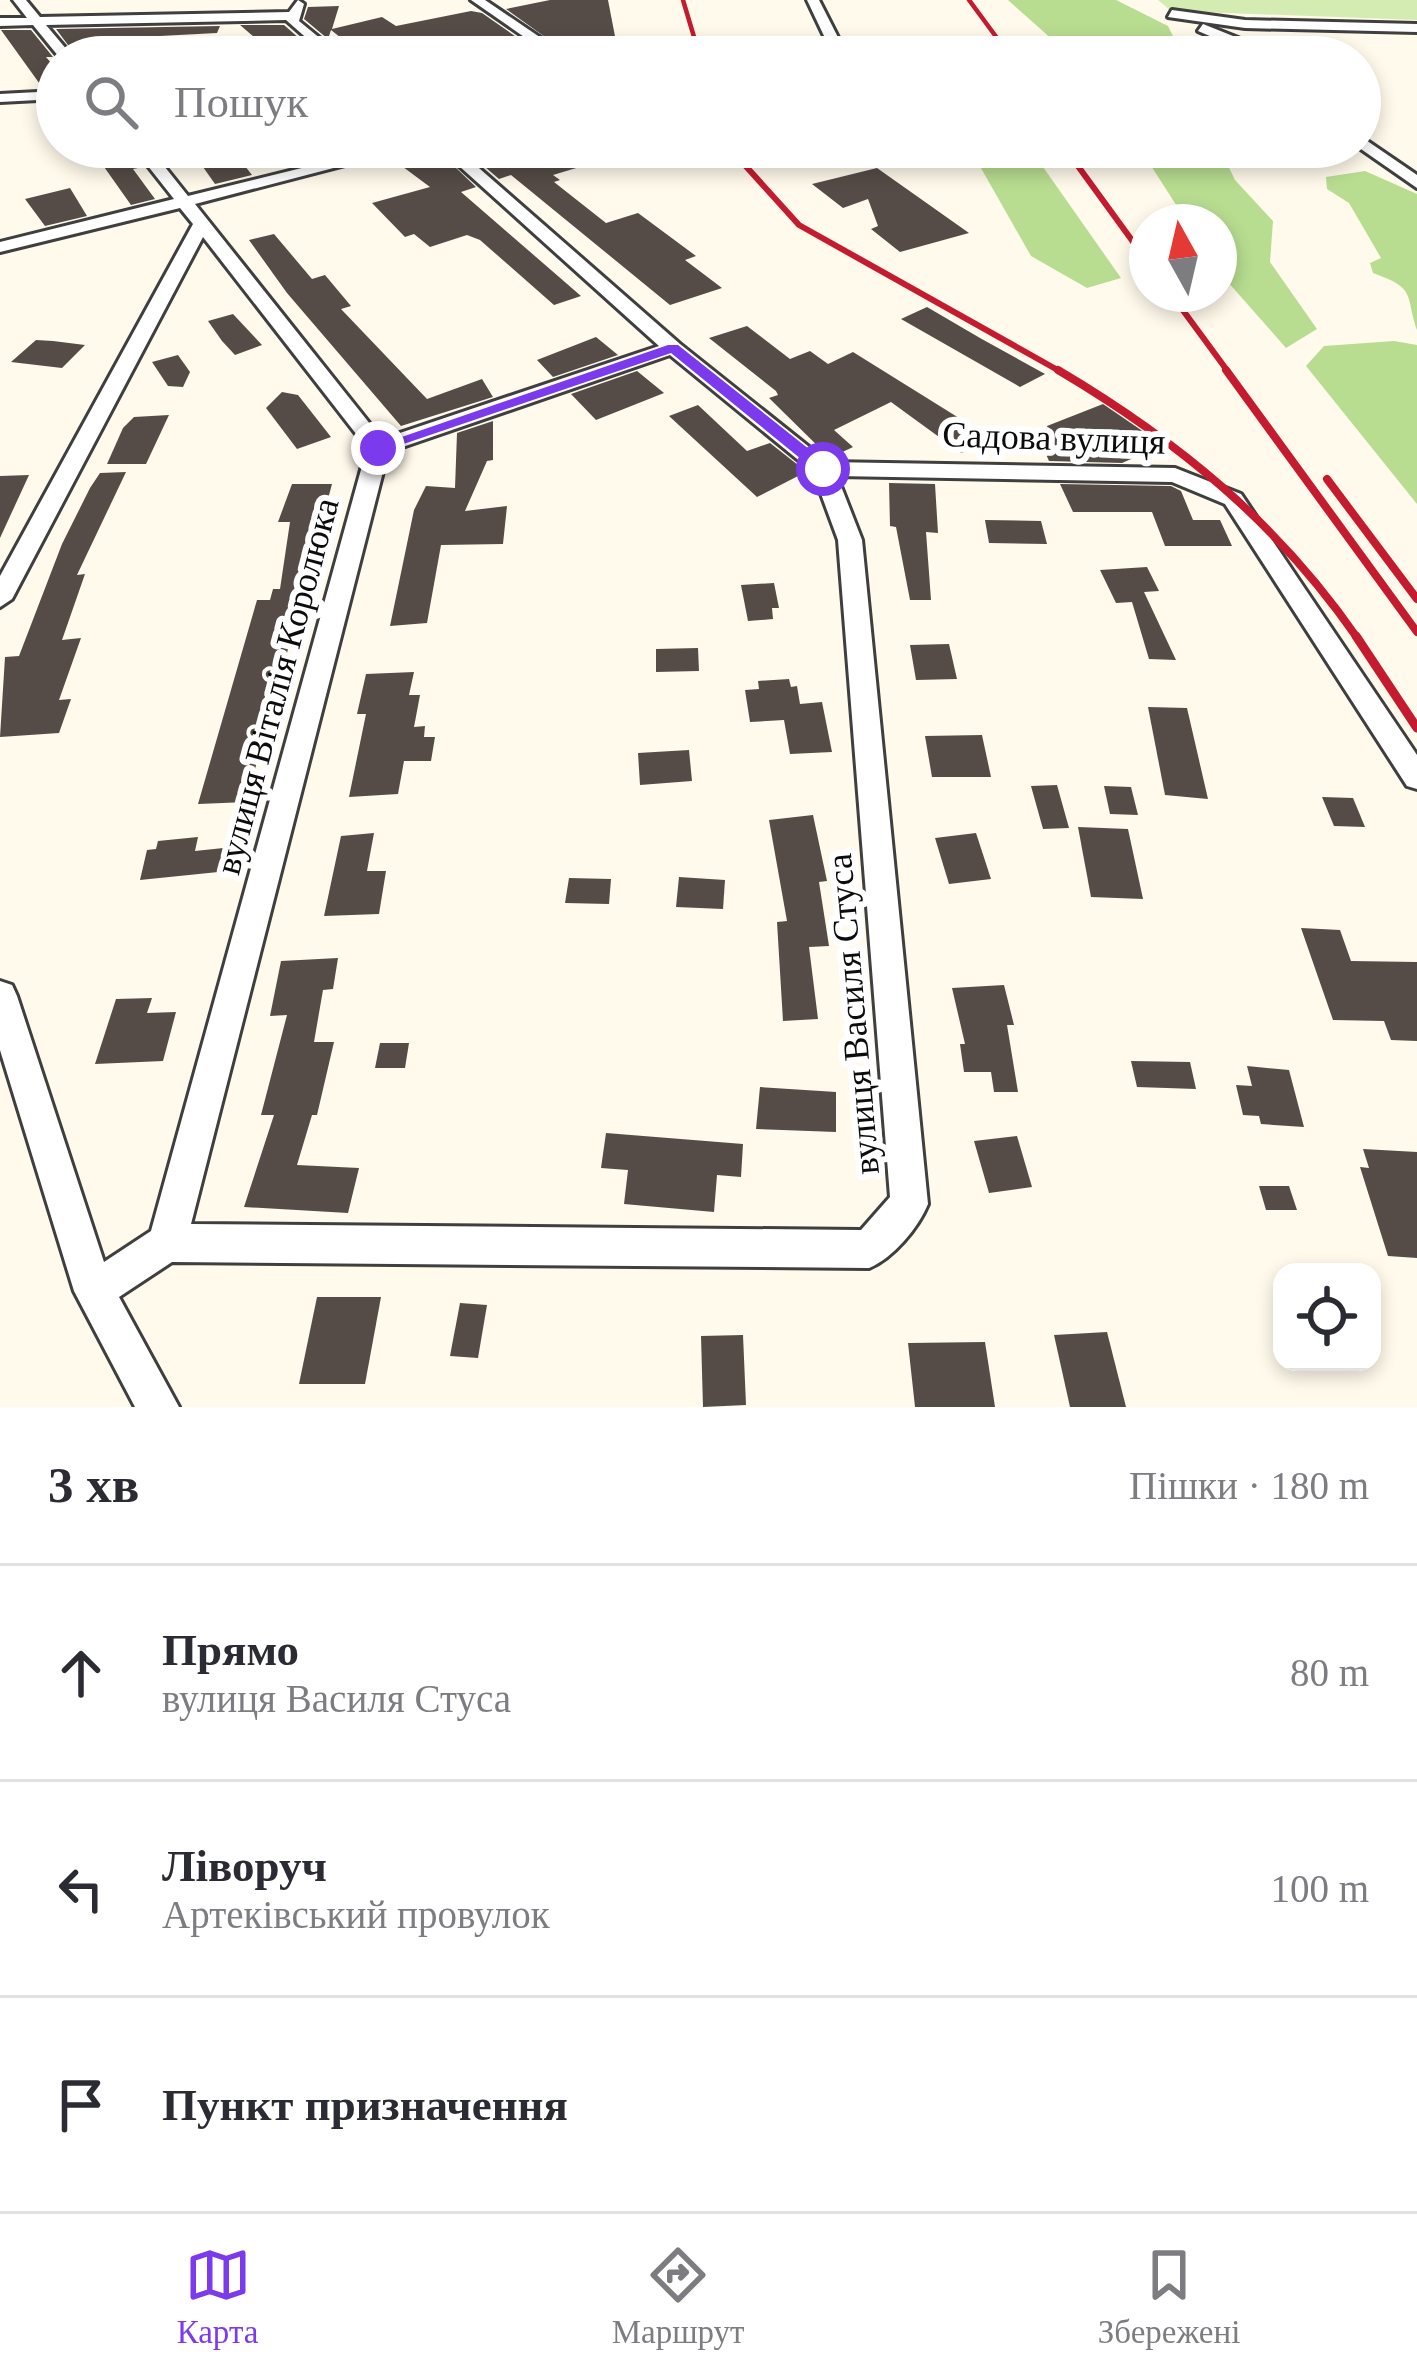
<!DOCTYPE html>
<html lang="uk">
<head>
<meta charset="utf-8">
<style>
	:root { --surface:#fff; --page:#f7f7f7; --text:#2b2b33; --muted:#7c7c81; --line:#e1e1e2; --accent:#7c3aed }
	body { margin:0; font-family:Georgia,serif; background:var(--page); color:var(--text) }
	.controls { position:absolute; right:36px; bottom:36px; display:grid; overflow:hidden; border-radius:24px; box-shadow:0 6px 18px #0003 }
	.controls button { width:108px; height:108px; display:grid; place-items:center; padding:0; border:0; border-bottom:3px solid var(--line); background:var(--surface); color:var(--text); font:60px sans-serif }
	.compass { position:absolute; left:1129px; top:204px; width:108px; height:108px; border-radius:50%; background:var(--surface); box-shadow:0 6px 18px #0003; rotate:352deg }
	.stop { position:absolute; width:36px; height:36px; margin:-27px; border:9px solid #7c3aed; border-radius:50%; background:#fff }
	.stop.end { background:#7c3aed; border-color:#fff; box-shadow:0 3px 12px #0008 }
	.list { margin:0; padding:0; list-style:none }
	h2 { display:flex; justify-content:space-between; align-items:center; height:156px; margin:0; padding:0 48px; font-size:51px }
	h2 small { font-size:39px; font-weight:400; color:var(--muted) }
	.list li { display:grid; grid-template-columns:78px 1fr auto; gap:36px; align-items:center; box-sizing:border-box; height:216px; padding:0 48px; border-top:3px solid var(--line) }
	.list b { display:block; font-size:45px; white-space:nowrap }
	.list p { margin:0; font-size:39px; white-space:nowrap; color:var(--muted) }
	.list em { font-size:39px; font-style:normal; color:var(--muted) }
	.icon { flex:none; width:66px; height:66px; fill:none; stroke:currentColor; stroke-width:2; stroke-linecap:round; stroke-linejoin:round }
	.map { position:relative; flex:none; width:1417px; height:1407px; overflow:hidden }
	.search { position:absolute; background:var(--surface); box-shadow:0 6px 18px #0003; left:36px; right:36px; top:36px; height:132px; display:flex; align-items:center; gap:30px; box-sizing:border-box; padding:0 42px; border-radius:66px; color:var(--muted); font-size:45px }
	.sheet { height:804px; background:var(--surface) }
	nav { display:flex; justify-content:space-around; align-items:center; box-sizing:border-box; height:168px; border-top:3px solid var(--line); background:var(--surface); font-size:33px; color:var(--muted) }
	nav a { display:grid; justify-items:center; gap:6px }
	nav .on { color:var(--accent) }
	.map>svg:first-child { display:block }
	.green { fill:#d4ecb2 }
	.forest { fill:#b8dd90 }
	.building { fill:#554c47 }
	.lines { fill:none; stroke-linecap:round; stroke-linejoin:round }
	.minor-casing { stroke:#3f3f3f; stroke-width:6 }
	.minor { fill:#fff; fill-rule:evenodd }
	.rail-far3 { stroke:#c41b2f; stroke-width:4.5 }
	.rail-far2 { stroke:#c41b2f; stroke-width:6 }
	.rail-far1 { stroke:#c41b2f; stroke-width:8 }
	.rail { stroke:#c41b2f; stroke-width:9 }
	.route { fill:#7c3aed }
	.labels { text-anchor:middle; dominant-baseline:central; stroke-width:12; stroke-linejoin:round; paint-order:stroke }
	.street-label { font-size:36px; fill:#0c0c0c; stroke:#fff }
</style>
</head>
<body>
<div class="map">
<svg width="1417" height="1407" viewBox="0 0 1417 1407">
	<rect width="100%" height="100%" fill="#fffaeb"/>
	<!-- green -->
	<polygon class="green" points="1158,0 1417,0 1417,20 1171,11"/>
	<!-- forest -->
	<g class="forest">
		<polygon points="1008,0 1116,0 1168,26 1183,57 1072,57"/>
		<polygon points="969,147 1029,147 1121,278 1087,288 1031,256"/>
		<polygon points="1139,147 1219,147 1235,180 1273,221 1270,262 1317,329 1286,348 1219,272 1219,222 1187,222"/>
		<path d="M 1365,171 L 1417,194 L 1417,330 C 1405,294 1417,289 1373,273 L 1370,263 L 1381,258 L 1349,203 L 1327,189 L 1326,177 Z"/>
		<polygon points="1394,341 1417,345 1417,504 1306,366 1324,346"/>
	</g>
	<!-- building -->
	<g class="building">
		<polygon points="550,0 608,0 619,57 573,57 506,9"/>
		<polygon points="339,6 332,29 382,17 396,26 471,11 482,13 545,57 510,57 490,44 439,57 412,49 365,57 331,30 328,39 304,19 308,7"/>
		<polygon points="240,25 284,25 316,53 277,57"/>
		<polygon points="220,26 217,33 103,39 120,57 77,57 56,29"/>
		<polygon points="1,30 31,30 53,57 46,57 57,70 57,79 42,87"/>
		<polygon points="90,147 129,147 143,167 133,169 155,199 131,205"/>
		<polygon points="189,147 230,147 252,175 215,184"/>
		<polygon points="418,147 434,147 476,187 461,192 581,296 554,305 480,240 467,235 430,247 414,234 405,237 372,203 430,187 391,158"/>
		<polygon points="462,147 625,147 626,153 553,175 560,180 554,182 606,223 638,213 696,256 685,260 722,288 670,305 511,175 499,179"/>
		<polygon points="877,168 969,233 900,252 871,229 878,226 868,199 843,208 812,184"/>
		<polygon points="70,188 87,216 45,226 25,199"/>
		<polygon points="274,234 312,279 325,275 351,306 341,309 427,399 482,379 493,397 401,426 287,293 249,240"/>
		<polygon points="927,307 980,338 1045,374 1020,387 901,319"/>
		<polygon points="233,314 262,345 235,355 222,341 208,321"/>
		<polygon points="747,326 790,359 810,351 828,364 853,352 959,418 946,425 968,425 990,442 961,453 891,402 834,430 853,447 830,458 769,398 778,395 776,391 709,338"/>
		<polygon points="596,337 618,355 553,377 537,360"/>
		<polygon points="36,340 53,341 85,345 62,368 11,362"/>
		<polygon points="178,355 190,372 183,387 168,386 152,362"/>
		<polygon points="637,371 664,393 596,420 571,394"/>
		<polygon points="282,392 298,395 331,437 297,449 266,408"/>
		<polygon points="1103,404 1163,445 1122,463 1049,461 1038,436 1050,434 1047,426"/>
		<polygon points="698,405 747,451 770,443 798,465 800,475 757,497 669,416"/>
		<polygon points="169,415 146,464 107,464 123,428 134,417"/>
		<polygon points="493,421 493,460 487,461 465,511 507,506 503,544 441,545 427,623 390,626 414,510 426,486 455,488 457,433"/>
		<polygon points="126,472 77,575 85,574 62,640 81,638 59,700 71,699 59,733 0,737 5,657 19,656 62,544 90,488 100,473"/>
		<polygon points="29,475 0,538 0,476"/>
		<polygon points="889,483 935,484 938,533 926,532 931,600 910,600 896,527 890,526"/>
		<polygon points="292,484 332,484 271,713 281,712 274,737 263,737 247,802 198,804 257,600 270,600 273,589 280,589 290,522 278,522"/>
		<polygon points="1060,484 1171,486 1181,491 1193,520 1220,520 1232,546 1165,546 1152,512 1073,512"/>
		<polygon points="985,520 1041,521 1047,544 989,543"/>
		<polygon points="1147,567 1159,591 1144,592 1176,660 1149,659 1132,602 1116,603 1100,570"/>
		<polygon points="774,583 779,608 772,608 773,619 748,621 741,585"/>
		<polygon points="949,644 957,679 916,680 910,645"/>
		<polygon points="698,648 699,671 656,672 656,649"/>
		<polygon points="414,672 409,695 420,695 414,727 425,726 424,737 435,737 431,761 404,761 398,794 349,797 366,714 357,714 366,674"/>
		<polygon points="789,679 791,687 797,686 800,704 822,702 832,752 790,754 784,720 750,722 745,690 759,689 758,681"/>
		<polygon points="1148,707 1187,708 1208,799 1165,795"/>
		<polygon points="982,735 991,777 932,777 925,736"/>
		<polygon points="689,750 692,781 640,785 638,753"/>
		<polygon points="1057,785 1069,828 1043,829 1031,786"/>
		<polygon points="1104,786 1131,787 1138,815 1110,814"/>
		<polygon points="1322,797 1353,798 1365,827 1334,826"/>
		<polygon points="813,815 827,881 819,882 829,946 809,947 818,1019 783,1021 777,922 787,921 769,820"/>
		<polygon points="1078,827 1128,829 1143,899 1091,897"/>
		<polygon points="374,833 367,871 386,871 379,914 324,916 341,836"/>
		<polygon points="976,833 991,879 949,884 935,838"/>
		<polygon points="198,837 195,851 233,847 228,871 140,880 147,850 156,849 158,841"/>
		<polygon points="679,877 725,880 723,909 676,907"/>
		<polygon points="569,878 611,879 609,904 565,903"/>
		<polygon points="1301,928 1340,930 1351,961 1417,962 1417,1041 1391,1040 1384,1021 1333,1020"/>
		<polygon points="338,958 333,989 323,990 314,1042 334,1042 317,1115 312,1115 297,1165 359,1168 348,1213 244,1207 274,1115 261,1115 287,1015 270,1016 281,961"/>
		<polygon points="1004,985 1014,1025 1007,1025 1018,1092 994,1092 991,1072 964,1072 960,1044 965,1044 952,988"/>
		<polygon points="152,998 147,1013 176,1012 163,1061 95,1064 116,999"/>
		<polygon points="380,1043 409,1043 405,1068 375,1068"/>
		<polygon points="1131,1061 1190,1062 1196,1089 1137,1087"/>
		<polygon points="1247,1066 1289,1070 1304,1127 1261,1124 1259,1116 1243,1115 1236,1085 1252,1086"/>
		<polygon points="760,1087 836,1092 836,1132 756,1129"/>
		<polygon points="606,1133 743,1144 741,1177 717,1175 714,1212 624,1204 628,1170 601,1168"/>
		<polygon points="1017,1136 1032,1187 989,1193 974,1141"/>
		<polygon points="1363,1149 1417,1152 1417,1258 1388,1256 1360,1167 1369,1168"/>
		<polygon points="1259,1186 1289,1186 1297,1210 1266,1210"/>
		<polygon points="317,1297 381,1297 365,1384 299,1384"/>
		<polygon points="460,1303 487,1305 478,1358 450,1356"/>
		<polygon points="1107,1332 1126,1407 1070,1407 1054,1335"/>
		<polygon points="743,1335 746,1405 703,1407 701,1336"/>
		<polygon points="985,1342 995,1407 915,1407 908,1343"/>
	</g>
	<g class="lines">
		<!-- minor casing -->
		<g class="minor-casing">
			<g id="minor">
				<polygon points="13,0 26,0 40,17 289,12 298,0 304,4 299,21 343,57 328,57 286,20 46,25 73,57 59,57 33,25 0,26 0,18 27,18"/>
				<polygon points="471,0 485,0 569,57 553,57"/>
				<polygon points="807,0 819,0 848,57 834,57"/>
				<polygon points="1172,10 1245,20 1417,24 1417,32 1245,28 1168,17"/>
				<polygon points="1203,24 1243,40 1256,57 1242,57 1233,46 1198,31"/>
				<polygon points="57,91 57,99 0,102 0,94"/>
				<polygon points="1360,136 1417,175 1417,188 1358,147"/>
				<path d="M 133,147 L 149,147 L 188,196 L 387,147 L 414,147 L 195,204 L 382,439 L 659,346 L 438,147 L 455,147 L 680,344 L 828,462 L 1175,468 L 1241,494 L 1417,755 L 1417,789 L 1407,786 L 1225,504 L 1172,482 L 837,476 L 862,540 L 928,1204 C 918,1228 893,1258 869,1268 L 172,1262 L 119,1297 L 179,1407 L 135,1407 L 74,1291 L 0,1050 L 0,981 L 12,985 L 17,996 L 104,1262 L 151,1231 L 367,448 L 203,237 L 12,599 L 0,607 L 0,576 L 193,224 L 180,208 L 0,252 L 0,242 L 174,199 ZM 670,355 L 813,472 L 838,540 L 890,1197 L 861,1230 L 191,1224 L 388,452 Z"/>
			</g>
		</g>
		<!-- minor -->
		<use href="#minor" class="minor"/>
		<!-- rail-far3 -->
		<g class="rail-far3">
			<polyline points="683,0 700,57"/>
			<polyline points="969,0 1011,57"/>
			<polyline points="731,147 744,165"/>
			<polyline points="1064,147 1077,165"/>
		</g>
		<!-- rail-far2 -->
		<g class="rail-far2">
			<polyline points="742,162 799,225 1063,373"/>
			<polyline points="1075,162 1147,261"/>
			<polyline points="1171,294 1229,373"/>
		</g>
		<!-- rail-far1 -->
		<g class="rail-far1">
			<path d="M 1058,370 C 1178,441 1278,523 1358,639"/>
			<polyline points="1226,370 1417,632"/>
			<polyline points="1327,479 1417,599"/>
		</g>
		<!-- rail -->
		<polyline class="rail" points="1356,636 1417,728"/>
	</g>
	<!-- route -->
	<polygon class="route" points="668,345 678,345 829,465 829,472 817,472 671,353 383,451 370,448"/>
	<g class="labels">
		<!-- street labels -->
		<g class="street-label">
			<text transform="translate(1054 438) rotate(2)">Садова вулиця</text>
			<text transform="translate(277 686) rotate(-75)">вулиця Віталія Королюка</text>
			<text transform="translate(853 1014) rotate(-95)">вулиця Василя Стуса</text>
		</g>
	</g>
</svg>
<div class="controls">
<button><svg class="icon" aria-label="locate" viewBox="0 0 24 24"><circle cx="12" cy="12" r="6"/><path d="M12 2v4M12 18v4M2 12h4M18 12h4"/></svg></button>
</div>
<svg class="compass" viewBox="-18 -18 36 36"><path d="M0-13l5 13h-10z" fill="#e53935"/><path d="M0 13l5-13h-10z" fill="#7c7c81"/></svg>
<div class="stop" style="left:823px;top:469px"></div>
<div class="stop end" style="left:378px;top:448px"></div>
<div class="search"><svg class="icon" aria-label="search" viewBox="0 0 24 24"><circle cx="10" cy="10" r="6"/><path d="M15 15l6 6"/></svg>Пошук</div>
</div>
<section class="sheet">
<h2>3 хв<small>Пішки · 180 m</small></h2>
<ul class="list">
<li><svg class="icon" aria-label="ahead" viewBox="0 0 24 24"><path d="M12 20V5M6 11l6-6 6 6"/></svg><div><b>Прямо</b><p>вулиця Василя Стуса</p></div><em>80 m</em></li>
<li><svg class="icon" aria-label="left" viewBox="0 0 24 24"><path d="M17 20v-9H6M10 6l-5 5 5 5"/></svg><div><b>Ліворуч</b><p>Артеківський провулок</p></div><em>100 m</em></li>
<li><svg class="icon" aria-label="arrive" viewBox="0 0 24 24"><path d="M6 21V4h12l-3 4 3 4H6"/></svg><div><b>Пункт призначення</b></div></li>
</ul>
</section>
<nav>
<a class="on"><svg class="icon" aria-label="map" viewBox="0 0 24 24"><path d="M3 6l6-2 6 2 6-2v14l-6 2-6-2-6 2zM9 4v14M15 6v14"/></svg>Карта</a>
<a><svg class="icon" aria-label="directions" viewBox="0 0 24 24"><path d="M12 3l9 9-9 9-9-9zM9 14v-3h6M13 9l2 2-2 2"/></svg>Маршрут</a>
<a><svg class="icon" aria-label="saved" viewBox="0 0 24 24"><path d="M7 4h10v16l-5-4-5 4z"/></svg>Збережені</a>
</nav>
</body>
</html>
